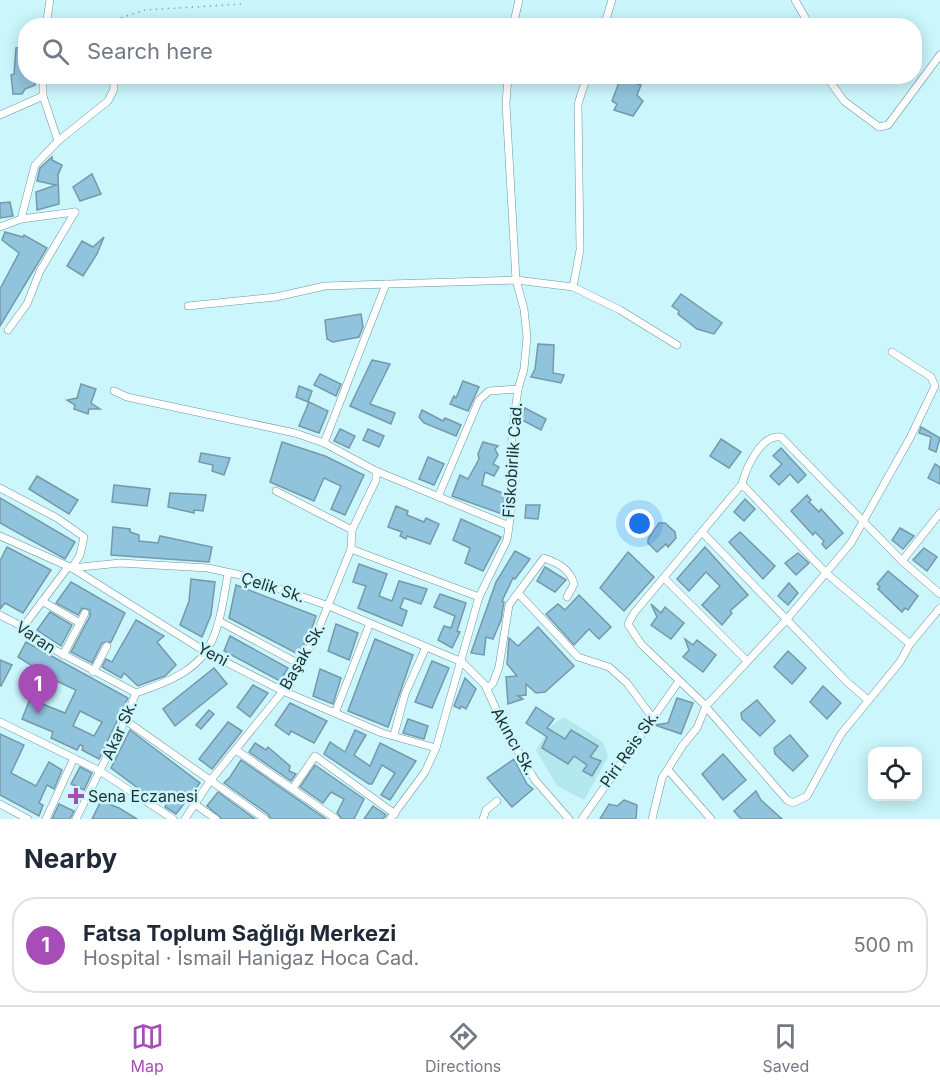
<!DOCTYPE html>
<html lang="en">
<head>
<meta charset="utf-8">
<style>
	:root { --surface:#fff; --page:#f6f6f7; --text:#1f2937; --muted:#747a83; --line:#e0e1e3; --accent:#a74db8 }
	body { margin:0; font-family:Inter,sans-serif; background:var(--page); color:var(--text) }
	.controls { position:absolute; right:18px; bottom:18px; display:grid; overflow:hidden; border-radius:12px; box-shadow:0 3px 15px #0003 }
	.controls button { width:54px; height:54px; display:grid; place-items:center; padding:0; border:0; border-bottom:2px solid var(--line); background:var(--surface); color:var(--text); font:30px sans-serif }
	.you { position:absolute; left:640px; top:524px; width:21px; height:21px; margin:-15px; border:4px solid #fff; border-radius:50%; background:#1a73e8; box-shadow:0 0 0 9px #1a73e833 }
	.badge { display:grid; place-items:center; width:39px; height:39px; border-radius:50%; background:var(--accent); color:#fff; font-size:20px; font-weight:700 }
	.pin { position:absolute; translate:-50% -50px; filter:drop-shadow(0 2px 3px #0008) }
	.pin::after { content:''; position:absolute; top:32px; width:21px; height:18px; background:inherit; clip-path:polygon(0 0,100% 0,50% 100%) }
	.list { margin:0; padding:0; list-style:none }
	h2 { display:flex; justify-content:space-between; align-items:center; height:78px; margin:0; padding:0 24px; font-size:26px }
	h2 small { font-size:20px; font-weight:400; color:var(--muted) }
	.list li { display:grid; grid-template-columns:39px 1fr auto; gap:18px; align-items:center; box-sizing:border-box; height:96px; margin:0 12px 12px; padding:0 12px; border:2px solid var(--line); border-radius:24px }
	.list b { display:block; font-size:22px; white-space:nowrap }
	.list p { margin:0; font-size:20px; white-space:nowrap; color:var(--muted) }
	.list em { font-size:20px; font-style:normal; color:var(--muted) }
	.icon { flex:none; width:33px; height:33px; fill:none; stroke:currentColor; stroke-width:2; stroke-linecap:round; stroke-linejoin:round }
	.map { position:relative; flex:none; width:940px; height:819px; overflow:hidden }
	.search { position:absolute; background:var(--surface); box-shadow:0 3px 15px #0003; left:18px; right:18px; top:18px; height:66px; display:flex; align-items:center; gap:15px; box-sizing:border-box; padding:0 21px; border-radius:24px; color:var(--muted); font-size:22px }
	.sheet { height:186px; background:var(--surface) }
	nav { display:flex; justify-content:space-around; align-items:center; box-sizing:border-box; height:84px; border-top:2px solid var(--line); background:var(--surface); font-size:16px; color:var(--muted) }
	nav a { display:grid; justify-items:center; gap:3px }
	nav .on { color:var(--accent) }
	.map>svg:first-child { display:block }
	.built { fill:#b4e8ef }
	.building { fill:#90c4dd; stroke:#7698a9; stroke-width:1.5; fill-rule:evenodd }
	.lines { fill:none; stroke-linecap:round; stroke-linejoin:round }
	.street-casing { stroke:#6d969b; stroke-width:8 }
	.path { stroke:#88a9ae; stroke-width:1.5; stroke-dasharray:1.5 4.5; stroke-linecap:butt }
	.street { stroke:#fff; stroke-width:7 }
	.poi-dot { fill:#a74db8; stroke:#caf6fc; stroke-width:2 }
	.labels { text-anchor:middle; dominant-baseline:central; stroke-width:5; stroke-linejoin:round; paint-order:stroke }
	.street-label { font-size:16px; fill:#1f3032; stroke:#caf6fc }
	.poi-label { font-size:16px; fill:#1f3032; stroke:#caf6fc; text-anchor:start }
</style>
</head>
<body>
<div class="map">
<svg width="940" height="819" viewBox="0 0 940 819">
	<rect width="100%" height="100%" fill="#caf6fc"/>
	<!-- built -->
	<polygon class="built" points="564,717 603,742 608,757 584,800 557,786 536,750 551,726"/>
	<!-- building -->
	<g class="building">
		<polygon points="26,47 26,76 34,76 35,85 25,89 22,94 13,94 11,75 14,74 16,48"/>
		<polygon points="629,78 638,80 637,84 641,85 637,95 643,101 633,116 614,110 617,104 612,101 620,80 627,82"/>
		<polygon points="52,157 52,160 62,165 58,175 59,204 37,210 36,192 56,185 37,181 40,168"/>
		<polygon points="92,174 101,194 80,201 73,187"/>
		<polygon points="10,202 13,216 0,218 0,203"/>
		<polygon points="5,232 23,237 24,235 47,248 0,326 0,289 19,253 2,240"/>
		<polygon points="104,237 97,254 83,276 67,266 82,241 93,247"/>
		<polygon points="681,294 722,323 714,334 697,329 678,314 679,311 672,306"/>
		<polygon points="361,314 363,327 359,337 333,342 327,339 325,320"/>
		<polygon points="538,344 554,345 553,373 564,375 561,383 531,377 535,369"/>
		<polygon points="372,360 390,364 370,404 395,413 391,424 350,406"/>
		<polygon points="320,374 341,384 336,396 314,385"/>
		<polygon points="463,381 479,387 468,411 450,404 454,396 456,398"/>
		<polygon points="81,384 96,389 91,403 100,409 89,409 88,414 74,409 75,405 67,400 77,398"/>
		<polygon points="299,386 312,391 308,402 296,397"/>
		<polygon points="309,402 328,411 319,433 299,426"/>
		<polygon points="525,408 546,419 541,430 520,419"/>
		<polygon points="422,410 443,421 445,418 461,425 456,436 424,423 419,417"/>
		<polygon points="921,427 940,438 936,452 929,449 931,437 919,433"/>
		<polygon points="340,429 355,436 349,448 334,441"/>
		<polygon points="368,429 384,436 379,447 363,440"/>
		<polygon points="721,439 741,452 729,468 710,456"/>
		<polygon points="282,442 325,456 364,475 345,515 331,509 341,486 324,478 314,501 270,482"/>
		<polygon points="483,442 498,446 495,449 498,455 493,464 499,467 494,476 485,472 482,485 505,494 502,514 452,496 460,475 468,479 479,459 478,454"/>
		<polygon points="781,448 806,475 798,483 790,474 779,485 770,476 782,464 773,456"/>
		<polygon points="201,453 230,458 224,475 212,471 213,465 199,462"/>
		<polygon points="428,457 444,464 434,485 419,479"/>
		<polygon points="935,464 940,467 940,484 928,478"/>
		<polygon points="37,476 78,500 69,514 29,489"/>
		<polygon points="114,485 150,489 147,506 112,502"/>
		<polygon points="170,493 206,495 203,511 194,510 194,513 168,507"/>
		<polygon points="807,495 811,500 809,502 819,512 821,509 843,533 826,549 822,544 824,541 815,532 813,535 791,511"/>
		<polygon points="0,498 75,542 65,559 0,523"/>
		<polygon points="745,499 755,509 744,521 734,512"/>
		<polygon points="526,505 540,505 538,519 525,518"/>
		<polygon points="396,506 408,511 407,515 424,522 426,518 439,524 430,544 407,536 406,539 400,536 402,532 388,527"/>
		<polygon points="461,519 501,537 483,571 465,563 470,548 453,540"/>
		<polygon points="659,523 665,523 675,532 676,538 668,547 666,544 657,552 648,543 648,539"/>
		<polygon points="113,527 130,529 130,532 139,535 139,541 158,543 160,536 212,547 209,562 111,555"/>
		<polygon points="900,528 914,536 903,549 892,540"/>
		<polygon points="740,532 775,566 763,579 729,542"/>
		<polygon points="7,547 51,570 23,613 5,603 0,609 0,561"/>
		<polygon points="705,547 748,595 730,611 732,613 722,625 702,605 720,586 706,572 689,591 677,579"/>
		<polygon points="924,548 937,557 927,571 913,560"/>
		<polygon points="515,551 530,559 515,579 513,578 502,601 504,602 501,620 493,639 486,637 484,655 471,653 496,582"/>
		<polygon points="628,552 654,577 624,611 600,588"/>
		<polygon points="798,553 809,563 796,575 785,563"/>
		<polygon points="359,564 387,574 379,596 392,601 399,581 427,589 421,604 404,598 400,608 407,611 402,626 358,608 366,586 353,582"/>
		<polygon points="545,567 566,580 555,592 537,581"/>
		<polygon points="888,571 918,596 908,610 905,608 902,612 878,589 880,587 877,584"/>
		<polygon points="191,579 215,582 211,615 202,637 180,625 189,601"/>
		<polygon points="71,582 125,613 111,642 102,643 92,663 71,652 90,616 90,610 82,608 78,615 56,603"/>
		<polygon points="789,583 798,593 788,605 778,596"/>
		<polygon points="236,585 316,616 310,635 298,654 229,618"/>
		<polygon points="440,594 466,603 457,631 460,632 452,648 438,640 444,626 451,628 455,616 434,607"/>
		<polygon points="579,595 611,627 599,639 589,629 574,645 546,614 558,604 565,610"/>
		<polygon points="651,604 661,613 665,607 684,623 671,639 651,625 657,617"/>
		<polygon points="50,612 72,625 61,646 37,630"/>
		<polygon points="136,620 164,636 157,642 176,665 165,676 138,686 124,673 121,678 102,667 106,659 112,662"/>
		<polygon points="336,624 358,633 349,660 328,651"/>
		<polygon points="538,627 574,666 545,692 536,693 526,684 526,695 518,696 523,699 508,704 506,677 517,676 507,664 509,638 518,646"/>
		<polygon points="230,636 288,668 280,681 224,651"/>
		<polygon points="375,639 413,655 388,727 348,711"/>
		<polygon points="685,639 693,645 697,640 716,655 703,672 683,657 689,650"/>
		<path d="M 26,642 L 128,698 L 99,759 L 82,750 L 83,746 L 80,745 L 77,750 L 51,738 L 53,732 L 22,719 L 30,699 L 65,713 L 76,690 L 37,672 L 38,671 L 31,665 L 18,657 ZM 80,711 L 102,722 L 94,736 L 73,726 Z"/>
		<polygon points="788,651 806,668 792,684 774,667"/>
		<polygon points="0,660 12,665 1,686 0,686"/>
		<polygon points="432,661 449,668 432,708 415,702"/>
		<polygon points="214,668 227,684 175,726 163,709"/>
		<polygon points="320,669 341,678 333,704 313,696"/>
		<polygon points="465,678 476,689 466,709 461,706 460,709 454,706"/>
		<polygon points="253,685 268,693 250,717 237,707"/>
		<polygon points="823,686 841,703 827,719 810,702"/>
		<polygon points="677,698 693,703 681,734 655,725 668,723"/>
		<polygon points="757,700 775,721 760,736 742,719 741,713"/>
		<polygon points="290,703 327,721 314,743 291,731 289,735 275,725"/>
		<polygon points="536,707 554,719 547,728 565,739 571,730 598,746 590,757 601,761 592,776 583,771 587,765 574,756 568,764 542,748 547,737 526,723"/>
		<polygon points="209,710 214,714 201,729 196,725"/>
		<polygon points="408,719 428,726 424,739 403,733"/>
		<polygon points="228,722 242,731 212,769 199,759"/>
		<polygon points="130,730 200,783 176,814 165,807 167,804 146,794 111,768"/>
		<polygon points="355,730 366,735 354,755 370,766 380,743 416,761 390,800 381,795 395,773 382,765 372,784 369,784 324,754 330,742 345,752"/>
		<polygon points="0,734 24,745 11,773 36,786 49,762 62,770 54,789 47,785 39,803 43,805 39,816 0,795"/>
		<polygon points="790,735 808,756 793,771 775,754 774,748"/>
		<polygon points="255,743 266,750 268,747 290,766 289,771 296,774 291,781 249,752"/>
		<polygon points="723,754 746,780 723,800 702,774"/>
		<polygon points="514,759 527,784 533,789 512,807 487,778"/>
		<polygon points="241,760 326,819 271,819 268,814 224,783 230,777"/>
		<polygon points="315,765 364,799 354,819 342,819 337,813 344,799 331,792 323,803 300,787"/>
		<polygon points="80,767 92,773 84,790 71,784"/>
		<polygon points="756,791 761,800 782,819 742,819 739,817 734,811"/>
		<polygon points="218,792 255,819 222,819 207,806"/>
		<polygon points="624,800 637,805 636,819 600,819 609,804 617,806"/>
		<polygon points="101,801 119,808 137,819 92,819"/>
		<polygon points="59,804 74,811 70,819 52,819"/>
		<polygon points="373,806 386,815 383,819 364,819"/>
	</g>
	<g class="lines">
		<!-- street casing -->
		<g class="street-casing">
			<g id="street">
				<polyline points="795,0 810,26"/>
				<polyline points="46,26 50,0"/>
				<polyline points="513,26 519,0"/>
				<polyline points="604,26 612,0"/>
				<polyline points="43,76 43,96 58,141"/>
				<polyline points="826,76 844,101 879,127 888,125 940,55"/>
				<polyline points="0,115 43,96"/>
				<polyline points="21,219 35,165 58,141 108,101 114,89 113,76"/>
				<polyline points="0,227 21,219 75,212"/>
				<polyline points="573,287 580,250 578,104 587,76"/>
				<polyline points="188,306 276,297 325,286 516,280 573,287 620,310 677,345"/>
				<polyline points="8,330 27,304 40,271 75,212"/>
				<polyline points="114,391 127,397 295,433 324,443 376,471 507,525"/>
				<polyline points="324,443 386,284"/>
				<path d="M 742,484 C 746,468 761,434 781,437 L 902,561 L 940,513"/>
				<polyline points="0,488 57,518 84,537 80,555 72,568"/>
				<polyline points="276,491 352,530"/>
				<polyline points="438,497 479,400 489,391 518,389"/>
				<polyline points="702,532 847,682 868,700"/>
				<polyline points="0,536 72,568 206,652 283,691 382,733 436,748"/>
				<polyline points="351,549 479,597"/>
				<polyline points="902,561 940,594"/>
				<polyline points="72,568 120,563 208,568 240,575 329,606 462,662 485,685 506,731 535,780 569,819"/>
				<polyline points="664,578 746,660"/>
				<polyline points="518,593 578,657 609,667 627,683 652,717"/>
				<polyline points="42,601 80,623 85,613"/>
				<polyline points="0,615 23,627 40,642 136,693"/>
				<polyline points="219,621 299,664"/>
				<polyline points="23,627 68,567"/>
				<polyline points="910,644 940,608"/>
				<polyline points="63,655 80,623"/>
				<polyline points="93,672 107,646"/>
				<path d="M 487,689 L 493,683 L 499,667 L 509,605 L 544,558 C 558,563 570,569 574,584 L 567,597"/>
				<polyline points="706,706 641,644 628,624 634,613 742,484 826,573 910,644 900,662 841,734 807,796 793,803 787,800 706,707"/>
				<polyline points="335,713 370,623"/>
				<polyline points="125,720 265,819"/>
				<polyline points="0,722 100,771 173,819"/>
				<polyline points="394,735 405,694 426,647"/>
				<polyline points="236,750 336,819"/>
				<polyline points="669,771 711,819"/>
				<polyline points="293,788 315,756 395,814"/>
				<polyline points="0,804 28,819"/>
				<polyline points="196,805 216,819"/>
				<polyline points="46,819 74,758"/>
				<path d="M 76,819 L 125,720 L 136,693 C 212,668 216,647 228,573"/>
				<polyline points="185,819 210,781 283,691 314,640 351,549 352,530 376,480 376,471"/>
				<polyline points="390,819 425,772 436,748 479,597 507,540 511,513 512,433 518,389 524,369 527,337 524,309 516,280 506,104 508,76"/>
				<polyline points="483,819 486,810 497,801"/>
				<polyline points="582,819 679,681"/>
				<polyline points="652,819 662,778 683,745 697,728 706,706 787,619 851,543 910,438 935,386 931,377 892,352"/>
			</g>
		</g>
		<!-- path -->
		<polyline class="path" points="56,22 102,24 145,10 243,4"/>
		<!-- street -->
		<use href="#street" class="street"/>
	</g>
	<!-- markers -->
	<path class="poi-dot" d="M73 787h6v6h6v6h-6v6h-6v-6h-6v-6h6z"/>
	<g class="labels">
		<!-- street labels -->
		<g class="street-label">
			<text transform="translate(512 460) rotate(-86)">Fiskobirlik Cad.</text>
			<text transform="translate(273 587) rotate(18)">Çelik Sk.</text>
			<text transform="translate(36 637) rotate(34)">Varan</text>
			<text transform="translate(213 654) rotate(28)">Yeni</text>
			<text transform="translate(302 656) rotate(-60)">Başak Sk.</text>
			<text transform="translate(119 730) rotate(-66)">Akar Sk.</text>
			<text transform="translate(514 741) rotate(61)">Akıncı Sk.</text>
			<text transform="translate(629 749) rotate(-55)">Piri Reis Sk.</text>
		</g>
		<!-- poi labels -->
		<g class="poi-label">
			<text x="88" y="796">Sena Eczanesi</text>
		</g>
	</g>
</svg>
<div class="controls">
<button><svg class="icon" aria-label="locate" viewBox="0 0 24 24"><circle cx="12" cy="12" r="6"/><path d="M12 2v4M12 18v4M2 12h4M18 12h4"/></svg></button>
</div>
<div class="you"></div>
<div class="pin badge" style="left:38px;top:714px">1</div>
<div class="search"><svg class="icon" aria-label="search" viewBox="0 0 24 24"><circle cx="10" cy="10" r="6"/><path d="M15 15l6 6"/></svg>Search here</div>
</div>
<section class="sheet">
<h2>Nearby<small></small></h2>
<ul class="list">
<li><span class="badge">1</span><div><b>Fatsa Toplum Sağlığı Merkezi</b><p>Hospital · İsmail Hanigaz Hoca Cad.</p></div><em>500 m</em></li>
</ul>
</section>
<nav>
<a class="on"><svg class="icon" aria-label="map" viewBox="0 0 24 24"><path d="M3 6l6-2 6 2 6-2v14l-6 2-6-2-6 2zM9 4v14M15 6v14"/></svg>Map</a>
<a><svg class="icon" aria-label="directions" viewBox="0 0 24 24"><path d="M12 3l9 9-9 9-9-9zM9 14v-3h6M13 9l2 2-2 2"/></svg>Directions</a>
<a><svg class="icon" aria-label="saved" viewBox="0 0 24 24"><path d="M7 4h10v16l-5-4-5 4z"/></svg>Saved</a>
</nav>
</body>
</html>
